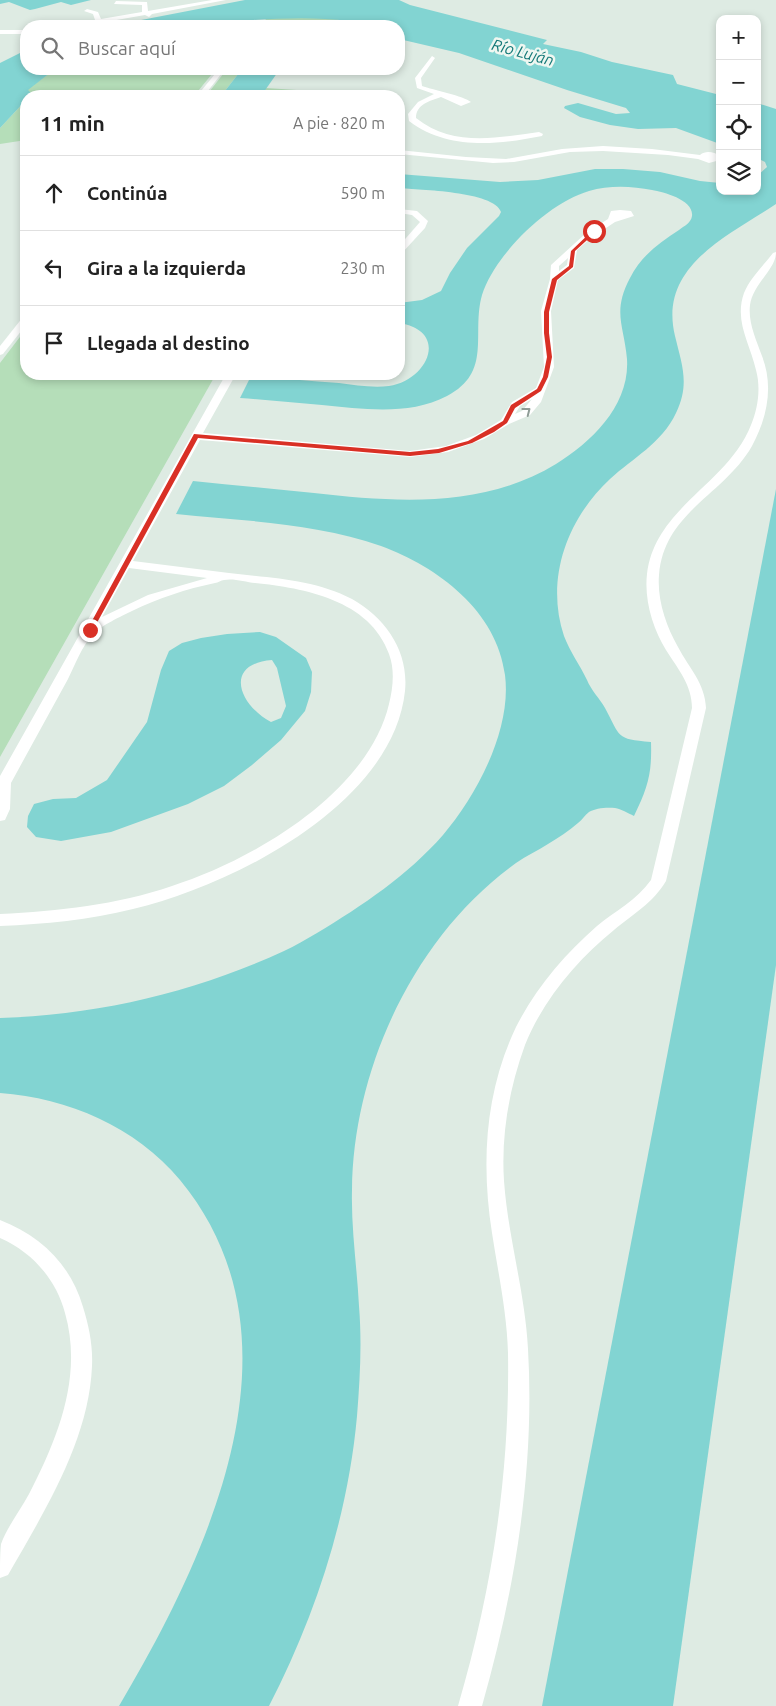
<!DOCTYPE html>
<html lang="es">
<head>
<meta charset="utf-8">
<style>
	:root { --surface:#fff; --page:#f6f6f6; --text:#222; --muted:#767676; --line:#e0e0e0 }
	body { margin:0; font-family:Ubuntu,sans-serif; background:var(--page); color:var(--text) }
	.controls { position:absolute; right:15px; top:15px; display:grid; overflow:hidden; border-radius:10px; box-shadow:0 2px 8px #0003 }
	.controls button { width:45px; height:45px; display:grid; place-items:center; padding:0; border:0; border-bottom:1px solid var(--line); background:var(--surface); color:var(--text); font:25px sans-serif }
	.stop { position:absolute; width:15px; height:15px; margin:-11px; border:4px solid #d93025; border-radius:50%; background:#fff }
	.stop.end { background:#d93025; border-color:#fff; box-shadow:0 1px 5px #0008 }
	.list { margin:0; padding:0; list-style:none }
	h2 { display:flex; justify-content:space-between; align-items:center; height:65px; margin:0; padding:0 20px; font-size:21px }
	h2 small { font-size:16px; font-weight:400; color:var(--muted) }
	.list li { display:grid; grid-template-columns:32px 1fr auto; gap:15px; align-items:center; box-sizing:border-box; height:75px; padding:0 20px; border-top:1px solid var(--line) }
	.list b { display:block; font-size:19px; white-space:nowrap }
	.list em { font-size:16px; font-style:normal; color:var(--muted) }
	.icon { flex:none; width:28px; height:28px; fill:none; stroke:currentColor; stroke-width:2; stroke-linecap:round; stroke-linejoin:round }
	.map { position:relative; flex:none; width:776px; height:1706px; overflow:hidden }
	.search { position:absolute; background:var(--surface); box-shadow:0 2px 8px #0003; left:20px; top:20px; width:385px; height:55px; display:flex; align-items:center; gap:12px; box-sizing:border-box; padding:0 18px; border-radius:20px; color:var(--muted); font-size:19px }
	.panel { position:absolute; background:var(--surface); box-shadow:0 2px 8px #0003; left:20px; top:90px; width:385px; height:290px; border-radius:20px }
	.map>svg:first-child { display:block }
	.green { fill:#b5deb9 }
	.water { fill:#82d4d2; fill-rule:evenodd }
	.lines { fill:none; stroke-linecap:round; stroke-linejoin:round }
	.minor { fill:#fff; fill-rule:evenodd }
	.oneway { stroke:#8f9d97 }
	.route { fill:#d93025 }
	.labels { text-anchor:middle; dominant-baseline:central; stroke-width:5; stroke-linejoin:round; paint-order:stroke }
	.far-water-label { font-size:16px; font-style:italic; fill:#167a79; stroke:#eff7f1 }
</style>
</head>
<body>
<div class="map">
<svg width="776" height="1706" viewBox="0 0 776 1706">
	<rect width="100%" height="100%" fill="#deebe3"/>
	<!-- green -->
	<g class="green">
		<polygon points="279,18 330,18 349,21 353,26 261,26 266,19"/>
		<polygon points="55,69 216,69 194,96 30,96 32,94 27,90"/>
		<polygon points="227,69 242,69 221,96 206,96"/>
		<polygon points="266,88 373,95 261,96"/>
		<polygon points="26,100 26,140 0,144 0,128"/>
		<polygon points="26,329 26,374 216,374 0,757 0,363"/>
	</g>
	<!-- water -->
	<g class="water">
		<polygon points="0,0 91,0 71,5 61,2 35,9 30,10 9,2 0,4"/>
		<path d="M 245,0 L 399,0 L 410,5 L 547,40 L 543,44 L 581,52 L 612,62 L 673,75 L 677,84 L 720,95 L 720,144 L 676,128 L 638,129 L 610,125 L 580,117 L 564,108 L 565,106 L 578,103 L 616,114 L 630,113 L 626,108 L 567,90 L 459,53 L 399,39 L 399,26 L 353,26 L 349,21 C 318,17 285,18 254,20 L 251,24 L 110,26 Z"/>
		<polygon points="26,50 26,69 55,69 28,90 32,94 26,96 26,100 0,128 0,63"/>
		<polygon points="242,69 280,69 261,96 221,96"/>
		<path d="M 757,103 L 776,109 L 776,204 C 728,236 658,266 675,336 C 682,365 690,384 676,413 C 662,443 633,458 610,479 C 567,519 545,579 564,636 C 570,652 580,665 587,680 C 591,690 600,699 605,708 C 621,737 615,739 651,742 C 652,774 648,787 634,816 C 628,813 621,809 615,808 C 607,807 595,808 589,812 C 585,815 582,820 578,823 C 569,831 558,838 548,844 C 537,851 526,856 516,863 C 415,935 353,1068 352,1190 C 351,1229 357,1267 359,1306 C 362,1342 360,1379 357,1416 C 348,1517 315,1617 269,1706 L 119,1706 C 209,1554 311,1339 180,1180 C 136,1127 68,1098 0,1093 L 0,1018 C 98,1015 195,992 284,951 C 295,946 306,939 317,933 C 362,906 408,875 443,835 C 477,795 512,729 505,675 C 497,611 438,567 381,546 C 316,523 245,521 176,514 L 193,481 C 233,485 273,489 314,493 C 395,502 482,509 556,464 C 592,442 630,405 627,359 C 624,325 612,312 630,278 C 641,256 659,243 679,230 C 684,226 691,223 692,216 C 694,200 664,192 652,190 C 632,186 609,185 589,191 C 548,203 495,254 482,295 C 471,334 493,372 447,396 C 409,416 363,409 322,405 C 295,403 267,400 240,398 L 251,376 C 281,378 310,381 339,383 C 355,385 372,388 389,386 C 428,380 450,331 399,323 L 399,303 L 422,300 L 441,291 L 450,273 L 467,248 L 499,216 L 501,212 C 494,191 419,190 399,188 L 399,174 L 500,182 L 538,180 L 595,169 L 623,169 L 660,172 L 700,181 L 720,183 L 720,191 L 757,191 L 757,176 L 767,167 L 765,162 L 757,158 Z"/>
		<polygon points="776,489 776,965 673,1706 542,1706"/>
		<path d="M 260,632 L 276,637 L 306,658 L 312,672 L 311,692 L 305,711 L 281,740 L 252,765 L 224,786 L 188,804 L 111,832 L 61,841 L 36,837 L 27,827 L 28,816 L 34,804 L 53,799 L 76,798 L 107,780 L 147,722 L 161,670 L 169,651 L 182,643 L 201,638 L 227,634 ZM 272,660 L 277,668 L 286,706 L 281,718 L 271,722 C 239,705 223,664 272,660 Z"/>
	</g>
	<g class="lines">
		<!-- minor -->
		<g class="minor">
			<polygon points="212,0 226,0 152,14 149,17 145,15 105,22 102,25 70,26 95,20 93,14 84,11 87,9 98,12 101,19 142,12 142,5 114,4 116,1 147,2 148,11"/>
			<polygon points="259,21 264,22 260,26 254,26"/>
			<rect x="0" y="30" width="26" height="4"/>
			<path d="M 432,56 L 435,58 L 421,78 L 422,86 C 433,90 464,96 471,102 L 461,106 L 441,97 C 430,101 416,104 416,118 C 452,147 496,138 539,132 L 543,134 L 542,136 C 497,145 447,150 409,121 L 408,114 L 418,102 L 434,94 L 417,88 L 415,78 Z"/>
			<polygon points="219,69 225,69 204,96 197,96"/>
			<path d="M 603,146 L 652,149 L 700,155 C 706,150 714,152 720,156 L 720,160 L 709,163 L 698,159 L 668,155 L 603,151 L 570,152 L 514,162 L 493,163 L 399,154 L 399,150 L 466,157 L 506,159 L 562,149 Z"/>
			<polygon points="399,209 417,211 428,221 425,228 402,253 399,254 399,246 420,222 412,215 399,213"/>
			<path d="M 620,210 L 631,211 L 634,216 L 615,222 L 591,238 L 577,250 L 574,268 L 558,280 L 551,311 L 554,367 L 541,402 L 530,415 L 509,424 L 484,439 L 448,452 L 410,457 L 200,440 L 133,561 C 165,565 197,569 229,573 C 271,578 314,579 352,599 C 386,618 409,652 405,691 C 393,805 231,886 133,909 C 89,920 45,924 0,926 L 0,914 C 59,911 116,905 172,886 C 253,860 368,793 389,704 C 393,688 395,670 389,654 C 370,600 304,588 255,583 C 246,582 233,578 224,580 C 221,580 218,583 215,583 C 186,589 159,598 132,611 C 122,616 100,626 93,634 C 82,646 75,665 68,679 C 49,714 30,748 11,783 L 10,809 L 5,820 L 0,821 L 0,776 L 226,374 L 236,374 L 203,433 L 410,451 L 446,446 L 476,435 L 501,420 L 512,402 L 536,388 L 544,367 L 541,311 L 550,279 L 551,265 L 585,234 L 608,219 L 611,211 ZM 568,258 L 567,265 L 559,271 L 559,266 ZM 532,399 L 522,411 L 515,414 L 520,406 ZM 129,568 L 207,578 L 148,595 L 102,617 Z"/>
			<path d="M 776,252 C 776,270 753,283 750,305 C 748,323 756,339 762,356 C 774,387 767,418 752,446 C 724,495 664,512 659,575 C 657,600 666,626 678,647 C 689,668 705,683 706,708 L 666,881 C 653,903 633,914 614,930 C 577,960 543,1000 525,1045 C 509,1089 501,1135 504,1181 C 508,1237 525,1292 528,1349 C 535,1470 515,1590 482,1706 L 458,1706 C 492,1590 510,1474 508,1353 C 507,1313 498,1272 492,1233 C 481,1163 485,1092 516,1027 C 536,988 564,955 597,926 C 615,911 637,900 651,880 L 692,708 C 692,685 678,669 666,650 C 653,629 644,600 647,574 C 655,507 728,484 751,425 C 758,408 761,388 756,370 C 750,343 734,321 744,293 C 750,278 763,266 773,253 Z"/>
			<polygon points="26,316 26,325 3,354 0,355 0,346 23,317"/>
			<path d="M 0,1220 C 41,1236 71,1265 83,1307 C 89,1326 93,1346 92,1366 C 89,1441 44,1512 8,1575 L 0,1578 C 0,1568 0,1553 1,1544 C 7,1527 20,1511 29,1494 C 58,1438 83,1376 65,1313 C 56,1279 32,1252 0,1238 Z"/>
		</g>
	</g>
	<!-- one-way arrows -->
	<defs><path id="oneway-chevron" d="M-2-3.5L2.5 0L-2 3.5" fill="none" stroke-width="1.6" stroke-linecap="round" stroke-linejoin="round" transform="scale(1.25)"/></defs>
	<use class="oneway" href="#oneway-chevron" transform="translate(527 411) rotate(-38)"/>
	<!-- route -->
	<polygon class="route" points="593,230 597,231 575,251 573,267 557,280 549,312 549,333 552,357 548,377 541,391 515,408 507,423 494,432 472,443 439,453 410,456 198,438 93,630 88,631 87,630 194,434 410,452 438,449 468,441 503,421 511,405 537,389 543,377 547,357 544,333 544,312 552,279 569,266 571,251"/>
	<g class="labels">
		<!-- far-water labels -->
		<g class="far-water-label">
			<text transform="translate(523 52) rotate(15)">Río Luján</text>
		</g>
	</g>
</svg>
<div class="controls">
<button>+</button>
<button>−</button>
<button><svg class="icon" aria-label="locate" viewBox="0 0 24 24"><circle cx="12" cy="12" r="6"/><path d="M12 2v4M12 18v4M2 12h4M18 12h4"/></svg></button>
<button><svg class="icon" aria-label="layers" viewBox="0 0 24 24"><path d="M12 4l9 5-9 5-9-5zM3 14l9 5 9-5"/></svg></button>
</div>
<div class="stop" style="left:594px;top:231px"></div>
<div class="stop end" style="left:90px;top:630px"></div>
<div class="search"><svg class="icon" aria-label="search" viewBox="0 0 24 24"><circle cx="10" cy="10" r="6"/><path d="M15 15l6 6"/></svg>Buscar aquí</div>
<section class="panel">
<h2>11 min<small>A pie · 820 m</small></h2>
<ul class="list">
<li><svg class="icon" aria-label="ahead" viewBox="0 0 24 24"><path d="M12 20V5M6 11l6-6 6 6"/></svg><div><b>Continúa</b></div><em>590 m</em></li>
<li><svg class="icon" aria-label="left" viewBox="0 0 24 24"><path d="M17 20v-9H6M10 6l-5 5 5 5"/></svg><div><b>Gira a la izquierda</b></div><em>230 m</em></li>
<li><svg class="icon" aria-label="arrive" viewBox="0 0 24 24"><path d="M6 21V4h12l-3 4 3 4H6"/></svg><div><b>Llegada al destino</b></div></li>
</ul>
</section>
</div>
</body>
</html>
